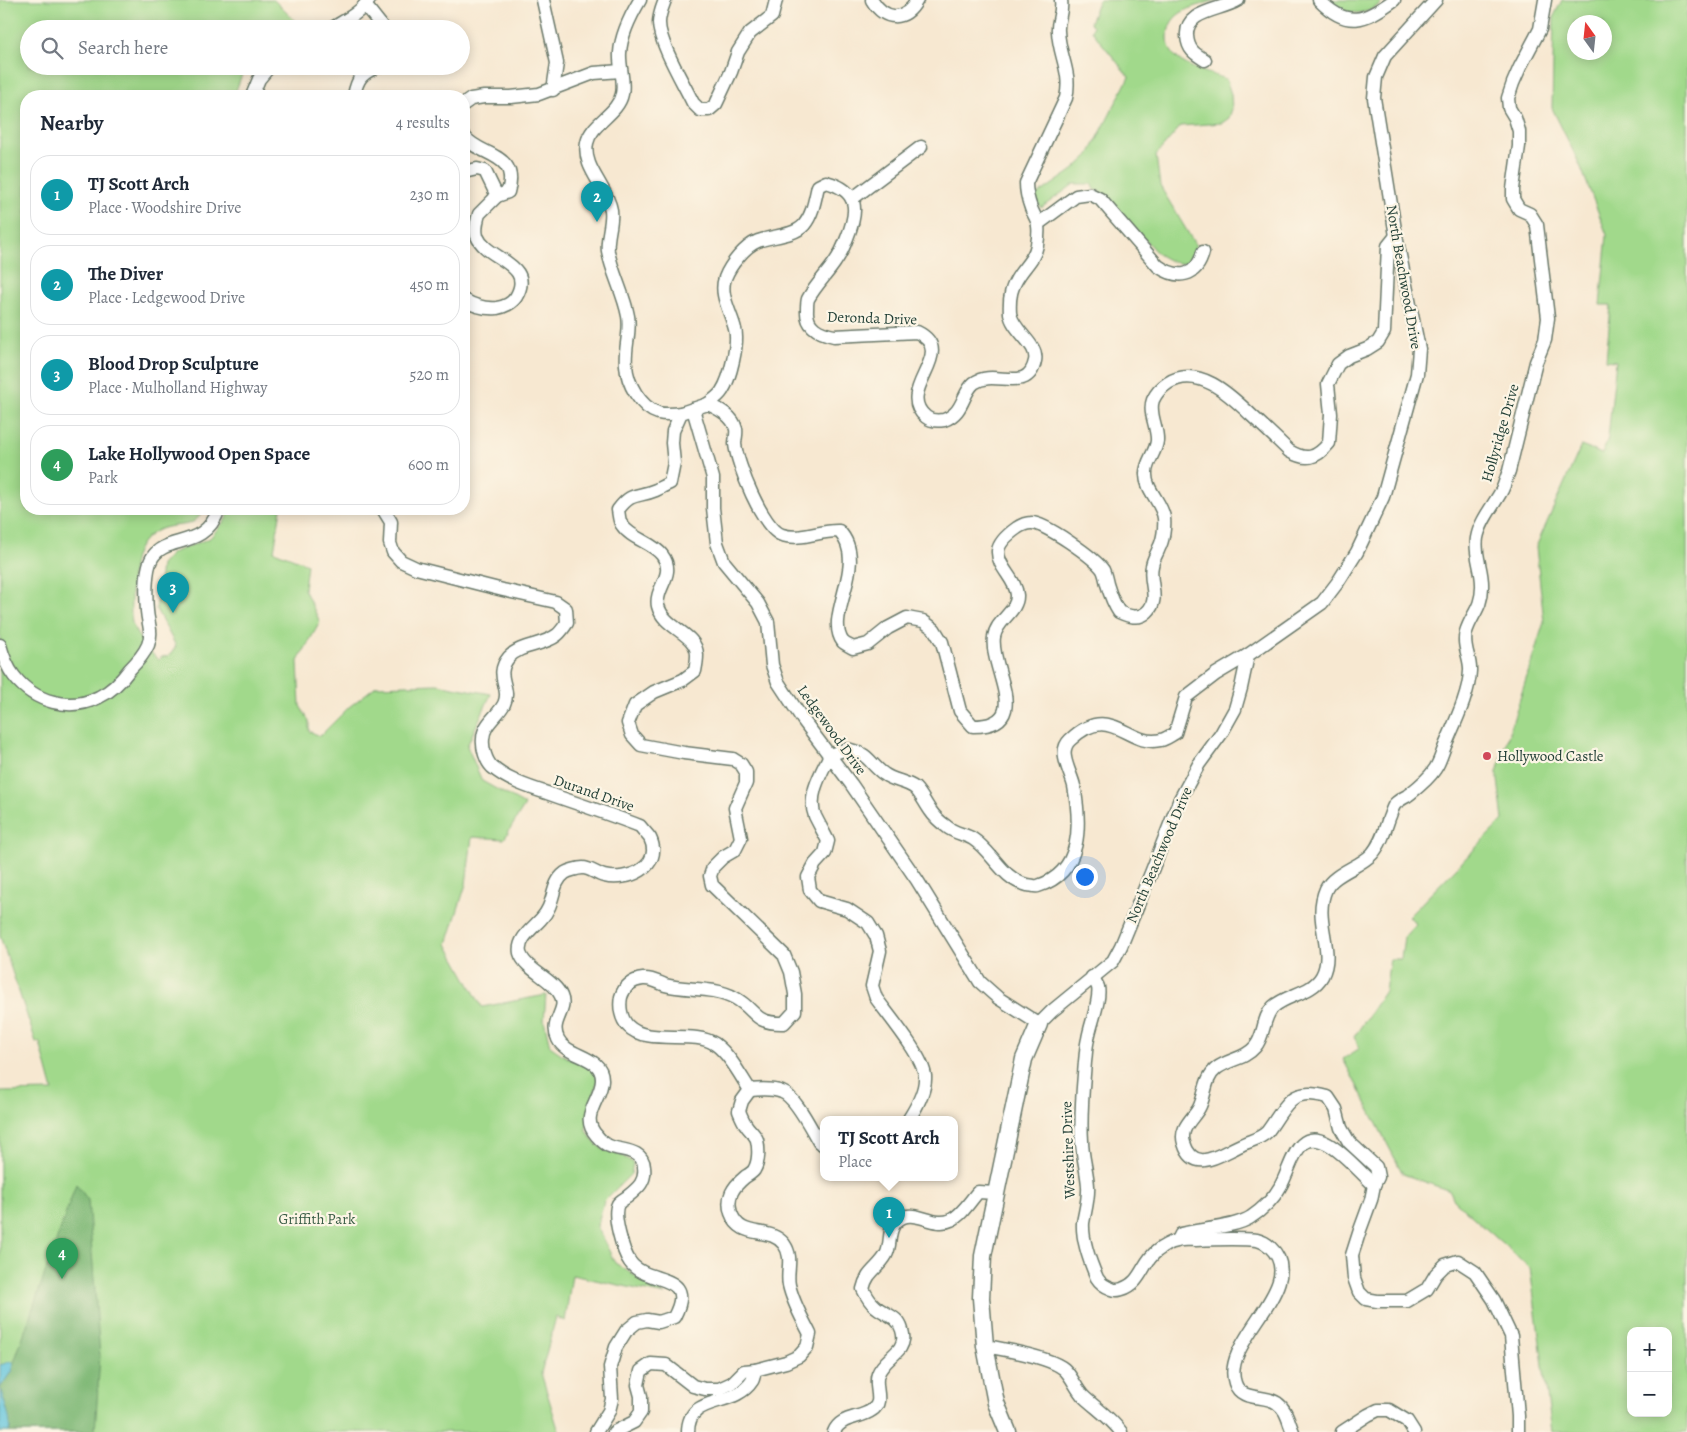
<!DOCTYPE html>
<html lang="en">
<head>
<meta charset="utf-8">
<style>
	:root { --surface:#fff; --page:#f6f6f7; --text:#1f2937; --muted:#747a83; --line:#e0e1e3; --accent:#b45309 }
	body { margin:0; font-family:Alegreya,serif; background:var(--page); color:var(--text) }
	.controls { position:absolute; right:15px; bottom:15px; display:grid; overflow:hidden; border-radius:10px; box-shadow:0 2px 12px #0003 }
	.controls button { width:45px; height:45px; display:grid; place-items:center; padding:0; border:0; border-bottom:1px solid var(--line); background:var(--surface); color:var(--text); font:25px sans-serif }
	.compass { position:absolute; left:1567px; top:15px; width:45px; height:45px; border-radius:50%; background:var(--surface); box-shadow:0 2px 12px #0003; rotate:345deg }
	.you { position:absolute; left:1084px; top:876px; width:18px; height:18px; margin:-12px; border:4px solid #fff; border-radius:50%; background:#1a73e8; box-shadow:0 0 0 8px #1a73e833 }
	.badge { display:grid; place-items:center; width:32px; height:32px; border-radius:50%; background:var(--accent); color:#fff; font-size:16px; font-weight:700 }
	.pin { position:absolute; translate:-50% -41px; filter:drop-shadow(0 1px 2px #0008) }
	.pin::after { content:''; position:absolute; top:26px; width:18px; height:15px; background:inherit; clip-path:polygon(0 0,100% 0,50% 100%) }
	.popup { position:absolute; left:820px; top:1116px; width:138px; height:65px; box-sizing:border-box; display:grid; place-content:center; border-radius:10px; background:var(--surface); filter:drop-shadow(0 1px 4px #0005); font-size:16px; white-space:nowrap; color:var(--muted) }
	.popup b { font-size:19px; color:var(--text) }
	.popup::after { content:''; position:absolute; left:50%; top:100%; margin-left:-10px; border:10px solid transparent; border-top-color:var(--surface) }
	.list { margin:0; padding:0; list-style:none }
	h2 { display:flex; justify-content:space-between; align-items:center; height:65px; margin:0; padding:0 20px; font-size:21px }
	h2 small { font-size:16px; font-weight:400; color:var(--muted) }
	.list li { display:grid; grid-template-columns:32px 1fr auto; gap:15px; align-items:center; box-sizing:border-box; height:80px; margin:0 10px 10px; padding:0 10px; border:1px solid var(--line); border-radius:20px }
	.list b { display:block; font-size:19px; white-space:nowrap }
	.list p { margin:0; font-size:16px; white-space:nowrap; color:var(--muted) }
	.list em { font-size:16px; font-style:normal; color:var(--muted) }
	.icon { flex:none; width:28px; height:28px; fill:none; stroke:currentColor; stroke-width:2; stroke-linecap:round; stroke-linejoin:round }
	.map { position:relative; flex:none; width:1687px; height:1432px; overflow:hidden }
	.search { position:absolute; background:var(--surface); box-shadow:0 2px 12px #0003; left:20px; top:20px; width:450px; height:55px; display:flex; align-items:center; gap:12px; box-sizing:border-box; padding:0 18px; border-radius:28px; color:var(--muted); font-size:19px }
	.panel { position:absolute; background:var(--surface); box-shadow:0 2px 12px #0003; left:20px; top:90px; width:450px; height:425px; border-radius:20px }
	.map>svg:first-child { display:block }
	.green { fill:#a1d98b; stroke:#608b60; fill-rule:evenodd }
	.forest { fill:#80b977; stroke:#507b56 }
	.water { fill:#60c4dd; stroke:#408088 }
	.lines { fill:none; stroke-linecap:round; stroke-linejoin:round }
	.minor-casing { stroke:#6b796b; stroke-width:15 }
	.tertiary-casing { stroke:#6b796b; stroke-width:19 }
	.minor { stroke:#fff; stroke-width:12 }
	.tertiary { stroke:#fff; stroke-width:16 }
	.poi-dot { fill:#d1495b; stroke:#fcf5e5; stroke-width:2 }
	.labels { text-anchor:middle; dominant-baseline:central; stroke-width:4.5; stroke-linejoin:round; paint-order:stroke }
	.street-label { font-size:15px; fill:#1f3d34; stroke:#fcf5e5 }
	.poi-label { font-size:15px; fill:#1f3d34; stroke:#fcf5e5; text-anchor:start }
	.park-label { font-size:15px; fill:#395c45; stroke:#fcf5e5 }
</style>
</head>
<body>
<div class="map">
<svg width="1687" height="1432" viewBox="0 0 1687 1432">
	<rect width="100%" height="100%" fill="#fcf5e5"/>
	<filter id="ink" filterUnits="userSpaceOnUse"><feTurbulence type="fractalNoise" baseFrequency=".02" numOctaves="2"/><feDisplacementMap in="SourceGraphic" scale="10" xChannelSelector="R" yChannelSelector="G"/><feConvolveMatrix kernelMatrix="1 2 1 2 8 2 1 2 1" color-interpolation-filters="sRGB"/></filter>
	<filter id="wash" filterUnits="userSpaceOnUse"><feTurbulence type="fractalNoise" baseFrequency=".0096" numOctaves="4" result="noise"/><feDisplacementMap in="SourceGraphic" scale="20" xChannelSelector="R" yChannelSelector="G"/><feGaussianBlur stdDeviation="1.12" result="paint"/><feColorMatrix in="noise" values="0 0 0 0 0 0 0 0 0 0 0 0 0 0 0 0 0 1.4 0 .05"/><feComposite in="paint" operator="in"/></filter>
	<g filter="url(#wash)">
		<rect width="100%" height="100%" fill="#f7e8d1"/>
		<!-- green -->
		<g class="green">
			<path d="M 0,0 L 274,0 L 302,28 L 29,29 L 29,66 L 245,66 L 234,96 L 26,96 L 26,509 L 204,509 C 192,532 178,521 158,530 C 131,543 132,570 131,596 C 131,606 130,617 133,626 C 138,639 149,650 158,660 L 162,657 L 169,656 L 176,646 L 156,609 L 161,565 L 172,553 L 210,538 L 226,519 L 231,509 L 281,509 L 274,551 L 307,564 L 304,589 L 320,622 L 298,661 L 300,706 L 309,721 L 309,731 L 320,736 L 349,707 L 376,686 L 437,684 L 491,694 L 467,746 L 482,781 L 525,805 L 504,839 L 472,837 L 466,884 L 447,944 L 482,1007 L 546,995 L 544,1020 L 550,1046 C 557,1051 564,1056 572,1060 C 585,1066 591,1064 598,1079 L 586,1129 L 593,1141 L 604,1150 L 623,1156 L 633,1163 L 631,1174 L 604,1201 L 597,1226 L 615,1263 L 665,1295 L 572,1275 L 565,1321 L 556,1317 L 541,1373 L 559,1432 L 0,1432 L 0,1092 L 53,1091 L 40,1043 L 36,1042 L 0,936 Z"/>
			<path d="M 1099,0 L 1218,0 C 1196,6 1167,10 1168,38 C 1168,46 1171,53 1177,58 C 1187,68 1212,74 1226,79 L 1231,94 L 1232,109 L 1229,118 L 1222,123 L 1181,126 L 1156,155 L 1160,186 L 1196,246 L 1197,253 C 1187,270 1172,263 1158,254 L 1101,192 L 1094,189 L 1093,184 L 1074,184 L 1041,208 L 1034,197 L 1073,170 L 1089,155 L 1129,77 L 1092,31 L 1093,26 L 1090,23 Z"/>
			<path d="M 1331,0 L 1379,0 L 1381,3 C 1366,17 1344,16 1331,0 Z"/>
			<path d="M 1562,0 L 1687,0 L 1687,1432 L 1552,1432 L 1530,1268 L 1454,1200 L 1450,1191 L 1403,1174 L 1343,1059 L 1360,1048 L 1354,1037 L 1385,991 L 1390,959 L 1401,959 L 1404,937 L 1416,924 L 1409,916 L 1503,820 L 1497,772 L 1544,622 L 1536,547 L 1581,446 L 1602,454 L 1608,438 L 1616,361 L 1606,360 L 1611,305 L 1600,305 L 1607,235 L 1580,165 L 1552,108 L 1554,16 ZM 1574,22 L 1604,22 L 1604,52 L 1574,52 ZM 1631,1331 L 1668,1331 L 1668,1413 L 1631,1413 Z"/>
		</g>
		<!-- forest -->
		<polygon class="forest" points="76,1184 88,1200 100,1356 95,1432 9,1432 10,1429 0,1388 11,1371"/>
		<!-- water -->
		<path class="water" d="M 12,1361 L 13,1364 L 11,1372 L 0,1388 C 3,1400 13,1419 9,1432 L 0,1432 L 0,1365 Z"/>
	</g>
	<g filter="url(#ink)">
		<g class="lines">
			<!-- minor casing -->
			<g class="minor-casing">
				<g id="minor">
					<polyline points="543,0 557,63 553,90"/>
					<path d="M 640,0 C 631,15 621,35 620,53 C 619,66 625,81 622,94 C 618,114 591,123 587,143 C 582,168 607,186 611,210 C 613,223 606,238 608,251 C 612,273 624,294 628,316 C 631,332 624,349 626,365 C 627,383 640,407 658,413 C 666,415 674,414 681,413"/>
					<path d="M 665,0 C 662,8 659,15 659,23 C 659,43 684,84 693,103 L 700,110 L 709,110 L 716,104 L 731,72 L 738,52 L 750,33 L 772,16 L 776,0"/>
					<path d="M 872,0 C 885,21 905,22 917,0"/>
					<path d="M 1319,0 C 1347,29 1365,21 1394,0"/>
					<polyline points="365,5 384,29"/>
					<path d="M 331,29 C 344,21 360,13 369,0"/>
					<path d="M 1205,60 C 1195,54 1188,50 1187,36 C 1185,10 1220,11 1238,0"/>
					<polyline points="252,96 259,79 270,66"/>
					<path d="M 354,96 C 357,78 362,73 379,66"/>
					<polyline points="464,104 471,99 484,97 511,97 539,94 594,73 621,71"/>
					<path d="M 464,136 C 479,157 520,152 508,192 L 497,196 L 479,214 C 477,221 475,229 477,236 C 486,260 536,263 516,297 C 512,303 504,307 497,308 C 485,309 474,306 464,300"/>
					<polyline points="464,172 477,169 485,171 497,196"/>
					<polyline points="852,199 921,147"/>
					<path d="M 1038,224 L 1076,196 L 1090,194 L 1100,199 L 1158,266 C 1178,280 1197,277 1203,252"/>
					<path d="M 708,404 C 713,400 719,396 722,391 C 730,379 739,343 735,329 C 731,312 719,295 725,278 C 730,265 745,246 758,241 C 771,236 794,236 804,225 C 813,214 815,199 818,186 L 826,182 C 860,191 858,211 847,238 C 844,246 840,255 835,262 C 827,274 815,286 808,299 C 807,302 807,307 807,310 C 806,327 819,333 834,336 L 917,332 C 960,353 893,390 926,417 C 931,421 938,421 944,420 C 964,413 962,393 974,383 C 994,368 1028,395 1035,361 C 1039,344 1012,331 1010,313 C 1009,297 1011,287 1020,274 C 1027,264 1035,257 1037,245 C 1038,239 1039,232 1038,226 C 1038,220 1033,214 1031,208 C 1028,200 1026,192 1026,183 L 1066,98 C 1072,72 1059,56 1058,31 C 1057,20 1063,13 1061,0"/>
					<polyline points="693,409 713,478 713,508 717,543 724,562 758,603 768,622 772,665 778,682 803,720 851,784 917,880 980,982 998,998 1039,1024 1052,1011 1113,961 1121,946 1151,873 1180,799 1199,764 1221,734 1235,709 1241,688 1248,655 1322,603 1338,582 1357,552 1383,497 1417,374 1419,349 1396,236 1374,98 1376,77 1385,56 1436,0"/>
					<path d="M 383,509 L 391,522 L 390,543 L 393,552 L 401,561 L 416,568 L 503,590 L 556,602 L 566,609 L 567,623 C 564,627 561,632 557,635 C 543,646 521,644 509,657 C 493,676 512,687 504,704 C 498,716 483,724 483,739 C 482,748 486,761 492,767 C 507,780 528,787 547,793 C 578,804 609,814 640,826 C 643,830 647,834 650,838 C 664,867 627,882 604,876 C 596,874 590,868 583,868 C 578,868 568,871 565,873 C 550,884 556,904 541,919 C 533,928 517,939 520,953 C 525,970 554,979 561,996 C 568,1011 549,1021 558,1039 C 567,1058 603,1055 602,1080 C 602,1099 578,1116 597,1136 C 600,1140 607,1146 612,1147 C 624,1151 643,1150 644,1167 C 646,1182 638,1188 627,1197 C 624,1199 620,1201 618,1204 C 612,1215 623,1252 630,1262 C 647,1286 698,1271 674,1317 L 659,1322 L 647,1320 L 637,1322 L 626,1331 L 616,1347 L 610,1367 L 612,1399 L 609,1411 L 596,1432"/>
					<path d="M 0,645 C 3,656 7,667 14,676 C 34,702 70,712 99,697 C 112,691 122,680 130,669 C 137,662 144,654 148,645 C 153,632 148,624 147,611 C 146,598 145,570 152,558 C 166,534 204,551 219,509"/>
					<path d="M 1092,977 C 1094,980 1097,984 1098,987 C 1101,1000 1090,1025 1088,1039 C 1086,1046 1086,1054 1085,1062 C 1083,1088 1080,1114 1082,1141 C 1082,1156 1087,1170 1088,1186 C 1089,1198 1085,1211 1083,1223 C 1082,1240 1090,1262 1097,1278 C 1100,1283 1106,1287 1112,1289 C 1116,1291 1118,1290 1122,1289 C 1142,1283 1142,1262 1157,1251 C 1162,1247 1171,1242 1177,1241 C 1183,1239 1190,1240 1196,1240 C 1216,1239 1237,1238 1257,1240 C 1261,1241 1267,1244 1270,1247 C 1311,1285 1220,1340 1235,1383 C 1241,1402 1264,1394 1277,1403 C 1287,1410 1288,1421 1293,1432"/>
					<path d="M 750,1090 C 740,1075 730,1055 715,1044 C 693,1029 647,1046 628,1026 C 621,1019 619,1007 621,997 C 624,987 632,980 643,979 C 652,978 657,982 665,985 C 688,991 713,986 735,998 C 757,1010 753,1024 784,1023 L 795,1011 L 795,994 L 791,972 L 784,955 L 712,885 L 710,876 L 713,867 L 723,857 L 735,850 L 741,838 L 735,808 L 746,783 L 746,772 L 741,764 L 733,759 L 684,753 L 641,745 L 632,735 L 628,723 L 635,705 L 654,692 L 683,680 L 695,671 C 696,666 697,660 697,655 C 697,633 664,629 658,606 C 654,588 677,575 662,555 C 652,542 631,539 622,525 C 619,522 619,515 618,510 C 632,491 637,498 656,490 C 660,488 665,485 670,483 L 674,463 L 672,443 L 673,431 L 681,413 L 708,404 C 719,409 733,416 736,429 C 737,434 735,439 735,444 C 737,464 763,529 782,535 C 801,541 820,530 839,531 C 870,564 823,615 843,642 C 845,644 850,646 853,648 L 868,644 L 888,628 L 907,618 L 923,621 L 934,629 L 942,642 L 960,711 L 973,726 C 1035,726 989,669 994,637 C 996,620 1018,612 1017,595 C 1016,579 997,567 998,551 C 999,542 1010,533 1017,528 C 1020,526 1026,523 1031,523 C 1044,522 1095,558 1103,570 C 1105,574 1106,580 1107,584 C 1110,594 1113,603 1119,612 C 1128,616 1139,620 1147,612 C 1161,599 1148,582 1152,566 C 1153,559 1157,554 1159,548 C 1163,541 1165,527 1164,518 C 1162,502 1145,490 1146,473 C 1146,462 1156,452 1157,441 C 1158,427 1148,413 1153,400 C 1156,393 1162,387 1168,383 C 1198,364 1230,395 1250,414 C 1263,426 1276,438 1289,451 C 1306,461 1316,459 1329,443 L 1331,414 L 1328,384 L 1338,364 L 1349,356 L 1367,349 L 1378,342 L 1384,332 L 1388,246 L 1396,236"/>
					<path d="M 750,1090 C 760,1089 772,1088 782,1092 C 796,1097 811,1129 819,1142 L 824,1145"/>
					<path d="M 909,1119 C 916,1108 926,1090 925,1076 C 923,1056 888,1015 876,998 L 872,986 L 880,951 L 876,936 L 868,923 L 847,909 L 819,901 L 810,890 L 808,877 L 815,864 L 825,853 L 828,841 C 824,833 819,824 815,816 C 807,796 821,773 830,755 C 836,753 845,748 851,750 C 869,754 870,764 884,774 C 893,781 906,781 915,788 C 921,794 925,803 930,810 C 934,816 940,822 946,826 C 953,833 965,834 973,839 C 993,852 1002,879 1027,885 C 1031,885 1035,887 1038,886 C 1083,872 1081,824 1074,786 C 1071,772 1057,752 1070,740 C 1111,701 1127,748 1161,740 C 1166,739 1171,735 1175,733 L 1186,697 L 1216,674 L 1248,655"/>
					<path d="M 1178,1240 L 1181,1234 C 1200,1229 1237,1227 1251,1217 C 1262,1210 1274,1198 1280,1187 C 1292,1167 1296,1126 1328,1144 C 1344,1153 1360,1172 1374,1185"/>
					<path d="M 985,1346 C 1003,1349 1050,1357 1064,1369 C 1072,1376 1076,1389 1084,1397 C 1097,1409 1111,1418 1121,1432"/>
					<path d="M 614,1432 L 634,1422 L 641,1412 L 641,1396 L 638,1385 L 641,1371 L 651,1364 L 666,1365 L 693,1386 L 705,1389 L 719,1389 L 732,1383 L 744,1371 L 755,1370 L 786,1362 L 799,1356 L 807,1347 L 810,1334 C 802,1318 793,1303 789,1285 C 786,1271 794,1258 784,1244 C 769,1225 741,1241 731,1213 C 726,1197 733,1187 745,1177 C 748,1175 752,1173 754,1170 C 759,1162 759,1149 757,1140 C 755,1134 749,1130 746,1125 C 743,1121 741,1116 739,1111 L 742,1101 L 750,1090"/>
					<path d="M 688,1432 C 688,1393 734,1409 752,1381 C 754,1378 754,1373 755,1370"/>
					<path d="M 834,1432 C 840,1416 860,1419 872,1410 C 885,1402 873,1386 878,1374 C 882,1363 893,1357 900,1348 C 904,1341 904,1337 902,1330 C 898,1315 884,1315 874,1305 C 869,1301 866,1295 863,1289 C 867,1271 878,1269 886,1255 C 892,1244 887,1231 896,1222 C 912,1205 933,1229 951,1220 C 962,1215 970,1201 978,1192 L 995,1193"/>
					<polyline points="1342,1432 1368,1415 1378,1410 1389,1410 1407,1421 1414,1432"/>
					<path d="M 1518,1432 L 1518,1416 L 1511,1336 L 1494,1300 L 1475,1272 L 1458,1261 L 1445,1265 L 1436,1274 L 1427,1289 L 1407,1301 L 1377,1301 L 1366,1299 L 1359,1292 L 1354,1278 L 1352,1255 L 1360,1230 L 1371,1200 L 1374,1185 L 1378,1177 L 1376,1167 L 1349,1142 L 1341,1128 L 1336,1109 L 1328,1097 C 1316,1094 1302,1091 1291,1100 C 1281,1109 1275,1122 1267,1132 C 1260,1139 1249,1141 1241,1145 C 1222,1153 1194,1176 1184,1143 C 1179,1128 1193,1119 1199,1108 C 1206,1095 1204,1078 1217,1068 C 1229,1059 1245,1059 1255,1047 C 1265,1036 1262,1018 1273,1007 C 1287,994 1312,994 1322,976 C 1336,950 1312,920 1326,889 C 1334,873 1360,867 1372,854 C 1381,844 1385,830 1389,818 C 1391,814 1392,808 1395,804 C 1398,801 1403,798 1407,796 C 1417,788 1428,780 1435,769 C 1440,762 1442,753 1445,746 C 1454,724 1469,695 1470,671 C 1471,658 1462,646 1466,632 C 1471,615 1482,608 1482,587 C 1483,570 1474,555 1477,538 C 1480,521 1494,505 1502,490 C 1505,484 1506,478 1509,471 L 1536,362 L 1545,340 L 1548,318 L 1537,225 L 1530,214 L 1519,209 L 1513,199 L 1513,189 L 1519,146 L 1519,131 L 1515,118 L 1509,108 L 1508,98 L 1513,83 L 1520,67 L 1540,29 L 1545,0"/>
				</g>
			</g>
			<!-- tertiary casing -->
			<g class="tertiary-casing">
				<polyline id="tertiary" points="1008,1432 996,1403 985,1346 981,1298 983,1256 1024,1059 1039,1024"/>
			</g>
			<!-- minor -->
			<use href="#minor" class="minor"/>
			<!-- tertiary -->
			<use href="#tertiary" class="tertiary"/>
		</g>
	</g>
	<!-- markers -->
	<circle class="poi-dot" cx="1487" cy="756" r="5"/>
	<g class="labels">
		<!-- street labels -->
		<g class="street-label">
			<text transform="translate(1404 277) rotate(80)">North Beachwood Drive</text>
			<text transform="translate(872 318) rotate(2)">Deronda Drive</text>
			<text transform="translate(1500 433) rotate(-74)">Hollyridge Drive</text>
			<text transform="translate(832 730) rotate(54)">Ledgewood Drive</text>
			<text transform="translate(594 793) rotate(19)">Durand Drive</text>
			<text transform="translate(1159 855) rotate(-67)">North Beachwood Drive</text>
			<text transform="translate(1068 1150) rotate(-92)">Westshire Drive</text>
		</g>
		<!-- poi labels -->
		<g class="poi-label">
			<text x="1497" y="756">Hollywood Castle</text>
		</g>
		<!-- park labels -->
		<g class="park-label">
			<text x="317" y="1219">Griffith Park</text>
		</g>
	</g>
</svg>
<div class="controls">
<button>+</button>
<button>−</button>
</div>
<svg class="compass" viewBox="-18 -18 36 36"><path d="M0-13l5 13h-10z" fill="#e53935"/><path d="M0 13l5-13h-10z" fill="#747a83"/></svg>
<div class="you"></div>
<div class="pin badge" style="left:889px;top:1238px;background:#0f9aa8">1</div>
<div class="popup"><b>TJ Scott Arch</b>Place</div>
<div class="pin badge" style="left:597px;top:222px;background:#0f9aa8">2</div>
<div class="pin badge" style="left:173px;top:613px;background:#0f9aa8">3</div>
<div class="pin badge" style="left:62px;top:1279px;background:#2e9e5b">4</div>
<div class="search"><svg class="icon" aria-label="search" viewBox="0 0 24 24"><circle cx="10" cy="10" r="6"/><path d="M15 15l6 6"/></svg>Search here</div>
<section class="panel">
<h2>Nearby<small>4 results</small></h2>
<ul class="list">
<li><span class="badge" style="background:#0f9aa8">1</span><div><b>TJ Scott Arch</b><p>Place · Woodshire Drive</p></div><em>230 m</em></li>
<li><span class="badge" style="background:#0f9aa8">2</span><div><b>The Diver</b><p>Place · Ledgewood Drive</p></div><em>450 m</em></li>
<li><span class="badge" style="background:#0f9aa8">3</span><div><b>Blood Drop Sculpture</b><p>Place · Mulholland Highway</p></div><em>520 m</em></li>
<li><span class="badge" style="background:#2e9e5b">4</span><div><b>Lake Hollywood Open Space</b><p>Park</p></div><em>600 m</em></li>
</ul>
</section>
</div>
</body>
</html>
